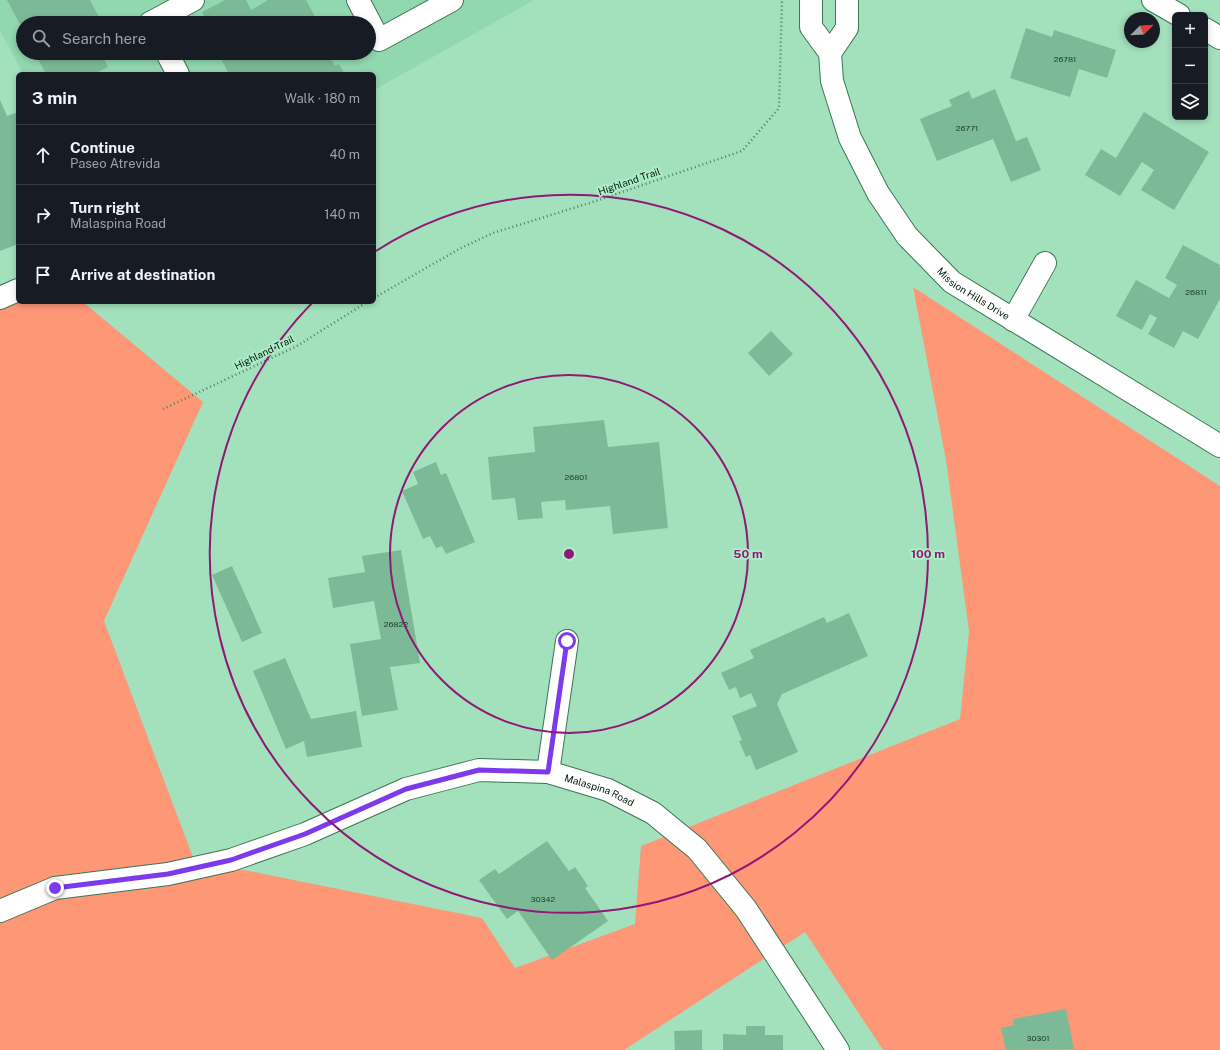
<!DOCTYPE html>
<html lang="en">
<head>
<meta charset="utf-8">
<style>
	:root { --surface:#171b24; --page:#242831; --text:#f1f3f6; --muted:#9ea1a6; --line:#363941 }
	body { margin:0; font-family:"Public Sans",sans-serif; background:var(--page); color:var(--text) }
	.controls { position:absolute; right:12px; top:12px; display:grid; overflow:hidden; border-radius:6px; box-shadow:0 2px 6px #0003 }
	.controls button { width:36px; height:36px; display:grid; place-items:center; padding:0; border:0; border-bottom:1px solid var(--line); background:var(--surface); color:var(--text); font:20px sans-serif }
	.compass { position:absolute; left:1124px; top:12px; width:36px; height:36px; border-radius:50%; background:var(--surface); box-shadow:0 2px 6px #0003; rotate:66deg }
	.stop { position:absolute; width:12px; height:12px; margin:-9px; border:3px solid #7c3aed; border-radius:50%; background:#fff }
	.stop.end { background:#7c3aed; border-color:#fff; box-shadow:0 1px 4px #0008 }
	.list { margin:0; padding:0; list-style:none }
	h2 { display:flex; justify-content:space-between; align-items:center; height:52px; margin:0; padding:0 16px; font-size:17px }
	h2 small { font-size:13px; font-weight:400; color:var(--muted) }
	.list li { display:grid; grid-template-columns:26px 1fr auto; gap:12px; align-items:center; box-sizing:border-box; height:60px; padding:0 16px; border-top:1px solid var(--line) }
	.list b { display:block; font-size:15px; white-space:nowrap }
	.list p { margin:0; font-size:13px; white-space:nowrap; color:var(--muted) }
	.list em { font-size:13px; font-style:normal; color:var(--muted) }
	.icon { flex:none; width:22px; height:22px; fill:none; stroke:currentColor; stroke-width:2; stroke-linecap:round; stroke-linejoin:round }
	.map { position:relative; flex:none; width:1220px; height:1050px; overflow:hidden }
	.search { position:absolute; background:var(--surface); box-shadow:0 2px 6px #0003; left:16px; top:16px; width:360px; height:44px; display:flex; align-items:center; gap:10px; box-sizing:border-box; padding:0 14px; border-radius:22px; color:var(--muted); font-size:15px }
	.panel { position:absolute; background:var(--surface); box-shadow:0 2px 6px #0003; left:16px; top:72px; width:360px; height:232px; border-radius:6px }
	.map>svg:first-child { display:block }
	.built { fill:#91d7af; fill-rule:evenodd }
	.green { fill:#fd9776 }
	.building { fill:#7cb997 }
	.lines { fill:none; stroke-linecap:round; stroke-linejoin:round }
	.minor-casing { stroke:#3a7657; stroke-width:24 }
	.path { stroke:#537d65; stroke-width:2.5; stroke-dasharray:1 3; stroke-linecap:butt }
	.minor { stroke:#fff; stroke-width:22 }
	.route { stroke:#7c3aed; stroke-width:5 }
	.ring { fill:none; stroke:#901977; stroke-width:2 }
	.labels { text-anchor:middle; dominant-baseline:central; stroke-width:3.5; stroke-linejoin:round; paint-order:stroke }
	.number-label { font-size:8px; fill:#204130 }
	.street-label { font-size:10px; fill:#02190d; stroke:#b0eeca }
	.centre { fill:#901977; stroke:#b0eeca; stroke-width:2 }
	.ring-label { font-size:12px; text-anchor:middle; font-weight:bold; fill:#901977; stroke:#b0eeca; stroke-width:3.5; stroke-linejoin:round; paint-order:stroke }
</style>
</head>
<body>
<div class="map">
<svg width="1220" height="1050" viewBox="0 0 1220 1050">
	<rect width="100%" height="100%" fill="#a3e1bd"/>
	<!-- built -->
	<path class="built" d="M 0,0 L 534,0 L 374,90 L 374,74 L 23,74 L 0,30 ZM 23,23 L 369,23 L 369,53 L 23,53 Z"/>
	<!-- green -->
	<polygon class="green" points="913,287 1220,486 1220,1050 883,1050 805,932 624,1050 0,1050 0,305 18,302 83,302 203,402 104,621 194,860 482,918 515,968 635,924 641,846 960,719 969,631 946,460"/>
	<!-- building -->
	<g class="building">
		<polygon points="7,0 90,0 102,23 23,23 23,30"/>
		<polygon points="225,0 246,0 251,10 267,1 266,0 306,0 318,22 208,23 202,12"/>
		<polygon points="1026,28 1052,37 1054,30 1116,50 1107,78 1079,69 1070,97 1010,78"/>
		<polygon points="35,53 101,53 108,67 94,74 46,74"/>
		<polygon points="218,53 328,53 335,66 339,64 345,74 229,74"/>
		<polygon points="995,89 1016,141 1027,137 1041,170 1011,182 993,139 937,161 920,119 952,106 949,100 969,91 972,99"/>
		<polygon points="0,100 7,116 18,112 18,244 0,251"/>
		<polygon points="1144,112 1209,152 1174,210 1141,190 1154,170 1142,162 1120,196 1085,175 1101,149 1116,158"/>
		<polygon points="1183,245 1220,265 1220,299 1198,339 1183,331 1174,348 1148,334 1157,318 1150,314 1142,330 1116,316 1136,280 1169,298 1177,285 1165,278"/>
		<polygon points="771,331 793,354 769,376 748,353"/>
		<polygon points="604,420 608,447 659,442 668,528 613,534 610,506 566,510 565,500 541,502 543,518 518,520 515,498 492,500 488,457 535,452 533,427"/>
		<polygon points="436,462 441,475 446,473 475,542 446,554 442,546 436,548 430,536 423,539 402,491 418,484 413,472"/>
		<polygon points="401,550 420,663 390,667 398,710 362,716 350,644 381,639 374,601 333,608 328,578 365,572 362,556"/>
		<polygon points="232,566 262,633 242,642 212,575"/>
		<polygon points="849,613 868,656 782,694 777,704 798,752 756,770 750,755 746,757 739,741 742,740 732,716 757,706 751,693 740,698 736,687 729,690 721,673 754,658 750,650 824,617 827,623"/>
		<polygon points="285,658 311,719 356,711 362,747 307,757 304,741 286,749 253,671"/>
		<polygon points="547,841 569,871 575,867 588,886 585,888 608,921 552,960 518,911 507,919 479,880 495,869 499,874"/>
		<polygon points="1066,1009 1074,1049 1006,1050 1001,1028 1014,1025 1013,1019"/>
		<polygon points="746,1026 765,1026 765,1035 783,1035 783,1050 723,1050 723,1034 746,1035"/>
		<polygon points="702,1030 702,1050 675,1050 674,1031"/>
	</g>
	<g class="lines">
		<!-- minor casing -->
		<g class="minor-casing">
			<g id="minor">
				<polyline points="358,0 379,40 452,0"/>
				<path id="s1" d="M 811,0 L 811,27 L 830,53 L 832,81 L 850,138 L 878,193 L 907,236 L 952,282 L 1220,446"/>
				<polyline points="1153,0 1179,15"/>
				<polyline points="150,23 193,0"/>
				<polyline points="1205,29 1220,38"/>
				<polyline points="167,53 178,74"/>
				<polyline points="830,53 847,28 847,0"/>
				<polyline points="0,298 18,290"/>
				<polyline points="1013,320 1045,263"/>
				<polyline points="548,772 567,641"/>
				<path id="s2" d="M 0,911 L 55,888 L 168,874 L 231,860 L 305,834 L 406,789 L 479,770 L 548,772 L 608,790 L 653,813 L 697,849 L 746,909 L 838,1050"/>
			</g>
		</g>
		<!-- path -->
		<g class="path">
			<polyline points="374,298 459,249 493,233 596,201 742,151 779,108 782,0"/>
			<polyline points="163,409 297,346 367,302"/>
		</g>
		<!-- minor -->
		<use href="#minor" class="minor"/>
	</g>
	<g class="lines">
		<!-- route -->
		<polyline class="route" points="55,888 168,874 231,860 305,834 406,789 479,770 548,772 567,641"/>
	</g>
	<!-- distance rings -->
	<g class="ring">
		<circle cx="569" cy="554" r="179"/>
		<path d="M376 251A359 359 0 1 1 313 302"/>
	</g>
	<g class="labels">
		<!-- number labels -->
		<g class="number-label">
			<text x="1065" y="59">26781</text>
			<text x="967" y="128">26771</text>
			<text x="1196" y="292">26811</text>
			<text x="576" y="477">26801</text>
			<text x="396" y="624">26822</text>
			<text x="543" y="899">30342</text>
			<text x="1038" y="1038">30301</text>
		</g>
		<!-- street labels -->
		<g class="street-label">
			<text transform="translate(629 181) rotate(-19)">Highland Trail</text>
			<text stroke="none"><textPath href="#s1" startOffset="349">Mission Hills Drive</textPath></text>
			<text transform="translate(264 352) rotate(-26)">Highland Trail</text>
			<text stroke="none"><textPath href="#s2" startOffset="626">Malaspina Road</textPath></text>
		</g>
	</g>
	<circle cx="569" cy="554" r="6" class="centre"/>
	<g class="ring-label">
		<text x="748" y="558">50 m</text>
		<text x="928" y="558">100 m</text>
	</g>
</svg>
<div class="controls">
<button>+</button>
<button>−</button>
<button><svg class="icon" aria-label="layers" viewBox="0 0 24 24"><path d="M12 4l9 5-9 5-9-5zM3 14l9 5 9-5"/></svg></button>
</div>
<svg class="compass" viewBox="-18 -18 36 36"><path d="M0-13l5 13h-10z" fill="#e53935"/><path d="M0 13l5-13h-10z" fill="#9ea1a6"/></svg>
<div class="stop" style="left:567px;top:641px"></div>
<div class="stop end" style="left:55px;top:888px"></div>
<div class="search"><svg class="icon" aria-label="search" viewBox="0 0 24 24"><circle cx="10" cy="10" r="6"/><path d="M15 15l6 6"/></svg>Search here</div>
<section class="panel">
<h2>3 min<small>Walk · 180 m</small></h2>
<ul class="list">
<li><svg class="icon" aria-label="ahead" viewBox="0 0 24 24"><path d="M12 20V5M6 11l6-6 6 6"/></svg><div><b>Continue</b><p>Paseo Atrevida</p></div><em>40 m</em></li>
<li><svg class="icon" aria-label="right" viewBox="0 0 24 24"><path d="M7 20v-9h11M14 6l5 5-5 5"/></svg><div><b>Turn right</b><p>Malaspina Road</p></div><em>140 m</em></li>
<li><svg class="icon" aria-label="arrive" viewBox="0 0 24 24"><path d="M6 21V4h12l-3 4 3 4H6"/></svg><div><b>Arrive at destination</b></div></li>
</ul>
</section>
</div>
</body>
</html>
